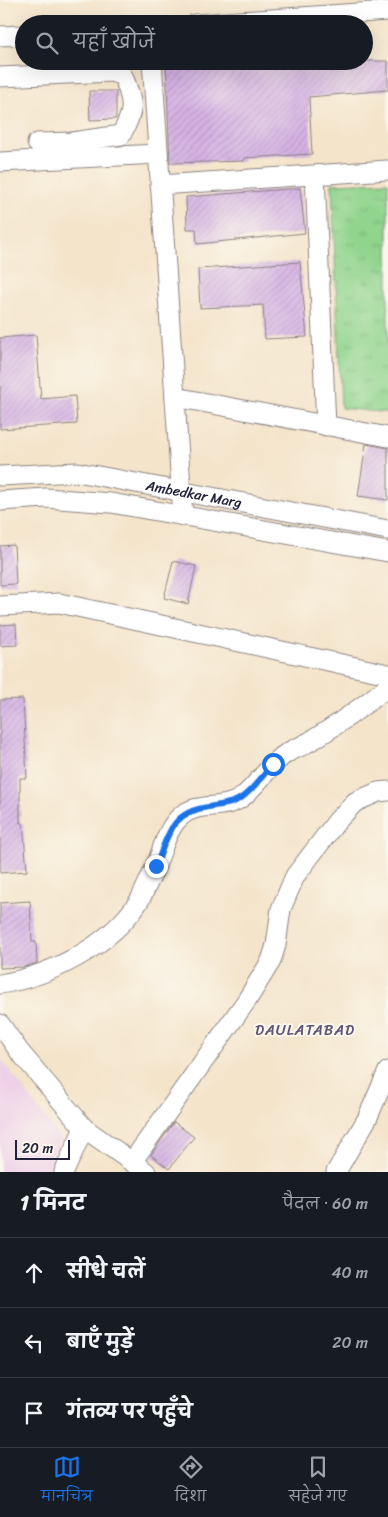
<!DOCTYPE html>
<html lang="hi">
<head>
<meta charset="utf-8">
<style>
	:root { --surface:#171b24; --page:#20242c; --text:#f1f3f6; --muted:#9ea1a6; --line:#363941; --accent:#1a73e8 }
	body { margin:0; font-family:Sriracha,"Playpen Sans Deva",sans-serif; background:var(--page); color:var(--text) }
	.scale { position:absolute; left:15px; bottom:12px; width:55px; box-sizing:border-box; padding-left:5px; border:2px solid #22223b; border-top:0; font-size:14px; line-height:18px; white-space:nowrap; color:#22223b; -webkit-text-stroke:4px #fbf7ec; paint-order:stroke }
	.stop { position:absolute; width:15px; height:15px; margin:-11px; border:4px solid #1a73e8; border-radius:50%; background:#fff }
	.stop.end { background:#1a73e8; border-color:#fff; box-shadow:0 1px 5px #0008 }
	.list { margin:0; padding:0; list-style:none }
	h2 { display:flex; justify-content:space-between; align-items:center; height:65px; margin:0; padding:0 20px; font-size:21px }
	h2 small { font-size:16px; font-weight:400; color:var(--muted) }
	.list li { display:grid; grid-template-columns:32px 1fr auto; gap:15px; align-items:center; box-sizing:border-box; height:70px; padding:0 20px; border-top:1px solid var(--line) }
	.list b { display:block; font-size:19px; white-space:nowrap }
	.list em { font-size:16px; font-style:normal; color:var(--muted) }
	.icon { flex:none; width:28px; height:28px; fill:none; stroke:currentColor; stroke-width:2; stroke-linecap:round; stroke-linejoin:round }
	.map { position:relative; flex:none; width:388px; height:1172px; overflow:hidden }
	.search { position:absolute; background:var(--surface); box-shadow:0 5px 20px #0002; left:15px; right:15px; top:15px; height:55px; display:flex; align-items:center; gap:12px; box-sizing:border-box; padding:0 18px; border-radius:28px; color:var(--muted); font-size:19px }
	.sheet { height:275px; background:var(--surface) }
	nav { display:flex; justify-content:space-around; align-items:center; box-sizing:border-box; height:70px; border-top:1px solid var(--line); background:var(--surface); font-size:14px; color:var(--muted) }
	nav a { display:grid; justify-items:center; gap:2px }
	nav .on { color:var(--accent) }
	.map>svg:first-child { display:block }
	.built { fill:#eed0e8 }
	.park { fill:url(#park-tufts); stroke:#597b64 }
	.building { fill:url(#building-hatch) }
	.lines { fill:none; stroke-linecap:round; stroke-linejoin:round }
	.minor-casing { stroke:#8b8382; stroke-width:21 }
	.minor { stroke:#fff; stroke-width:19 }
	.route { stroke:#1a73e8; stroke-width:6 }
	.labels { text-anchor:middle; dominant-baseline:central; stroke-width:4; stroke-linejoin:round; paint-order:stroke }
	.street-label { font-size:14px; fill:#22223b; stroke:#fbf7ec }
	.neighbourhood-label { font-size:15px; letter-spacing:1px; fill:#615476; stroke:#fbf7ec }
</style>
</head>
<body>
<div class="map">
<svg width="388" height="1172" viewBox="0 0 388 1172">
	<defs>
		<pattern id="park-tufts" width="24" height="20" patternUnits="userSpaceOnUse" patternTransform="scale(1.25)"><rect width="24" height="20" fill="#90d48d"/><path d="M3 7l-1-3M5 7V3M7 7l1-3M15 17l-1-3M17 17v-4M19 17l1-3" fill="none" stroke="#7cb67b"/></pattern>
		<pattern id="building-hatch" width="6" height="6" patternUnits="userSpaceOnUse" patternTransform="scale(1.25)"><rect width="6" height="6" fill="#d5b2e4"/><path d="M-1 1l2-2M0 6l6-6M5 7l2-2" fill="none" stroke="#b799c4"/></pattern>
	</defs>
	<rect width="100%" height="100%" fill="#fbf7ec"/>
	<filter id="ink" filterUnits="userSpaceOnUse"><feTurbulence type="fractalNoise" baseFrequency=".02" numOctaves="2"/><feDisplacementMap in="SourceGraphic" scale="10" xChannelSelector="R" yChannelSelector="G"/><feConvolveMatrix kernelMatrix="1 2 1 2 8 2 1 2 1" color-interpolation-filters="sRGB"/></filter>
	<filter id="wash" filterUnits="userSpaceOnUse"><feTurbulence type="fractalNoise" baseFrequency=".0096" numOctaves="4" result="noise"/><feDisplacementMap in="SourceGraphic" scale="20" xChannelSelector="R" yChannelSelector="G"/><feGaussianBlur stdDeviation="1.12" result="paint"/><feColorMatrix in="noise" values="0 0 0 0 0 0 0 0 0 0 0 0 0 0 0 0 0 1.4 0 .05"/><feComposite in="paint" operator="in"/></filter>
	<g filter="url(#wash)">
		<rect width="100%" height="100%" fill="#f4e4ca"/>
		<!-- built -->
		<polygon class="built" points="0,1058 62,1140 48,1172 0,1172"/>
		<!-- park -->
		<polygon class="park" points="388,182 388,413 341,408 332,184"/>
		<g id="blocks">
			<!-- building -->
			<g class="building">
				<polygon points="166,61 388,61 388,90 309,97 312,154 244,158 244,161 170,163"/>
				<polygon points="89,91 116,91 116,119 90,120"/>
				<polygon points="300,188 305,233 197,244 196,229 187,229 186,197"/>
				<polygon points="300,262 307,337 265,339 263,305 200,308 198,269"/>
				<polygon points="36,335 41,399 75,396 77,424 0,429 0,338"/>
				<polygon points="366,444 388,448 388,500 358,496"/>
				<polygon points="14,545 16,584 0,585 0,546"/>
				<polygon points="173,561 196,566 188,604 164,598"/>
				<polygon points="16,624 17,645 0,646 0,625"/>
				<polygon points="23,699 27,778 20,778 20,823 23,823 27,871 0,873 0,700"/>
				<polygon points="30,901 32,942 36,942 37,963 24,967 0,968 0,903"/>
				<polygon points="174,1122 194,1137 169,1169 151,1155"/>
			</g>
		</g>
	</g>
	<g filter="url(#ink)">
		<use href="#blocks" fill-opacity="0" stroke="#8b8382" stroke-width="1"/>
		<g class="lines">
			<!-- minor casing -->
			<g class="minor-casing">
				<g id="minor">
					<polyline points="195,24 388,11"/>
					<polyline points="0,36 24,35"/>
					<polyline points="152,61 183,516"/>
					<path d="M 0,77 L 112,72 L 123,76 C 134,103 135,110 121,135 L 72,142 L 37,143"/>
					<polyline points="0,162 158,154"/>
					<polyline points="315,175 326,426"/>
					<polyline points="160,185 388,170"/>
					<polyline points="175,397 388,437"/>
					<path id="s1" d="M 0,476 L 77,472 L 388,530"/>
					<polyline points="0,501 46,498 111,503 388,552"/>
					<polyline points="0,606 59,603 388,674"/>
					<path d="M 0,984 C 51,976 110,946 139,901 C 145,891 149,880 154,870 C 162,853 166,829 181,816 C 198,801 223,811 241,798 C 258,785 269,764 287,753 C 293,749 301,747 307,743 C 336,727 362,706 388,687"/>
					<polyline points="0,1024 19,1051 84,1128 146,1172"/>
					<polyline points="132,1162 247,1000 271,961 276,945 281,909 295,876 337,821 355,802 378,792 388,791"/>
					<polyline points="64,1172 84,1128"/>
					<polyline points="336,1172 367,1119 388,1071"/>
				</g>
			</g>
			<!-- minor -->
			<use href="#minor" class="minor"/>
		</g>
	</g>
	<g class="lines" filter="url(#ink)">
		<!-- route -->
		<path class="route" d="M 156,866 C 168,835 171,812 208,807 C 219,805 231,805 241,798 C 253,790 263,775 273,764"/>
	</g>
	<g class="labels">
		<!-- street labels -->
		<g class="street-label">
			<text stroke="none"><textPath href="#s1" startOffset="196">Ambedkar Marg</textPath></text>
		</g>
		<!-- neighbourhood labels -->
		<g class="neighbourhood-label">
			<text x="305" y="1030">DAULATABAD</text>
		</g>
	</g>
</svg>
<div class="scale">20 m</div>
<div class="stop" style="left:273px;top:764px"></div>
<div class="stop end" style="left:156px;top:866px"></div>
<div class="search"><svg class="icon" aria-label="search" viewBox="0 0 24 24"><circle cx="10" cy="10" r="6"/><path d="M15 15l6 6"/></svg>यहाँ खोजें</div>
</div>
<section class="sheet">
<h2>1 मिनट<small>पैदल · 60 m</small></h2>
<ul class="list">
<li><svg class="icon" aria-label="ahead" viewBox="0 0 24 24"><path d="M12 20V5M6 11l6-6 6 6"/></svg><div><b>सीधे चलें</b></div><em>40 m</em></li>
<li><svg class="icon" aria-label="left" viewBox="0 0 24 24"><path d="M17 20v-9H6M10 6l-5 5 5 5"/></svg><div><b>बाएँ मुड़ें</b></div><em>20 m</em></li>
<li><svg class="icon" aria-label="arrive" viewBox="0 0 24 24"><path d="M6 21V4h12l-3 4 3 4H6"/></svg><div><b>गंतव्य पर पहुँचे</b></div></li>
</ul>
</section>
<nav>
<a class="on"><svg class="icon" aria-label="map" viewBox="0 0 24 24"><path d="M3 6l6-2 6 2 6-2v14l-6 2-6-2-6 2zM9 4v14M15 6v14"/></svg>मानचित्र</a>
<a><svg class="icon" aria-label="directions" viewBox="0 0 24 24"><path d="M12 3l9 9-9 9-9-9zM9 14v-3h6M13 9l2 2-2 2"/></svg>दिशा</a>
<a><svg class="icon" aria-label="saved" viewBox="0 0 24 24"><path d="M7 4h10v16l-5-4-5 4z"/></svg>सहेजे गए</a>
</nav>
</body>
</html>
